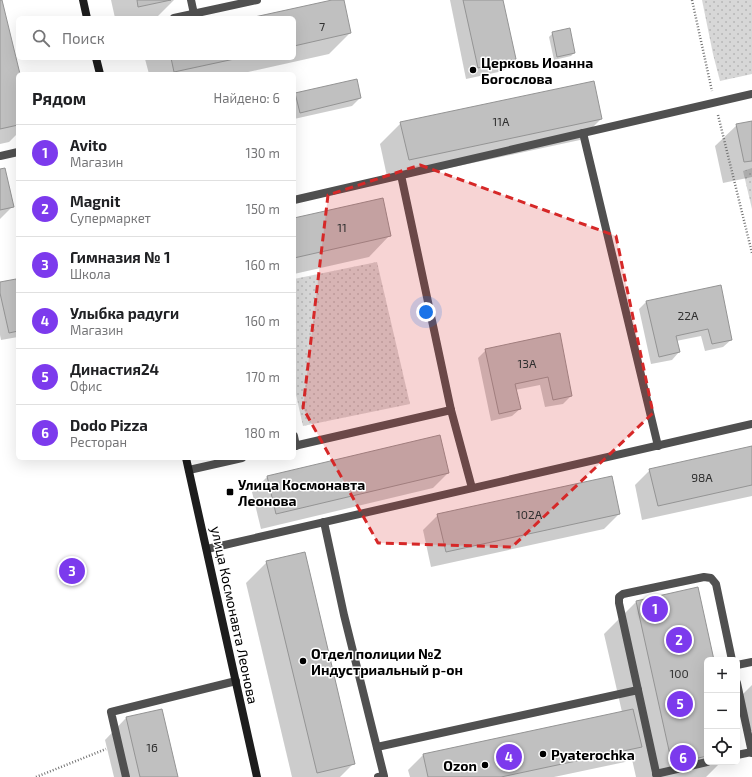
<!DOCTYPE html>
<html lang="ru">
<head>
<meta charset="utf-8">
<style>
	:root { --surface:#fff; --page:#f2f2f2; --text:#202124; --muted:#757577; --line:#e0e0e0; --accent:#7c3aed }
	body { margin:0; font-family:"Exo 2",sans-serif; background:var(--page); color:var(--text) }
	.controls { position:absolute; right:12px; bottom:12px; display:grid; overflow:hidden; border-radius:6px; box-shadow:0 4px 16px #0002 }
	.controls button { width:36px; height:36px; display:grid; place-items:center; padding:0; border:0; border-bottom:1px solid var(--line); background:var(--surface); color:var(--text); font:20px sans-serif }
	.you { position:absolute; left:426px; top:312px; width:14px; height:14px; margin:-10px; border:3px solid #fff; border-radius:50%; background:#1a73e8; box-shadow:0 0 0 6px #1a73e833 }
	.badge { display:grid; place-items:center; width:26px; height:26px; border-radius:50%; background:var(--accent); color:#fff; font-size:13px; font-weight:700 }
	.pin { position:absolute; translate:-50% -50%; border:2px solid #fff; box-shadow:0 1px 4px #0006 }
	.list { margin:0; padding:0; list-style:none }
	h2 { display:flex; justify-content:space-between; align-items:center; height:52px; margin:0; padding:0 16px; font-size:17px }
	h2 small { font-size:13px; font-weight:400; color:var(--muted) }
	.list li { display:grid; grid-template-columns:26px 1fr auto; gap:12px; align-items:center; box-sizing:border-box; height:56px; padding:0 16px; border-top:1px solid var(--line) }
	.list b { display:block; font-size:15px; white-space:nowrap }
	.list p { margin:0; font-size:13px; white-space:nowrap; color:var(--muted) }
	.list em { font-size:13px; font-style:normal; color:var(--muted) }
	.icon { flex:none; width:22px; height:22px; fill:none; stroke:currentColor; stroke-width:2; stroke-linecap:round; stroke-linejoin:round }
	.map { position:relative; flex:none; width:752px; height:777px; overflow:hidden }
	.search { position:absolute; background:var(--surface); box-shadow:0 4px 16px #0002; left:16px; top:16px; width:280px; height:44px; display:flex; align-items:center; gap:10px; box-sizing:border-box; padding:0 14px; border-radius:6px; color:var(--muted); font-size:15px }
	.panel { position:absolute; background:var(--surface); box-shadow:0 4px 16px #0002; left:16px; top:72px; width:280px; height:388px; border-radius:6px }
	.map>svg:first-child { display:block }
	.park { fill:url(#park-dots) }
	.shadow { fill:#0003 }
	.building { fill:#c0c0c0; stroke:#949494 }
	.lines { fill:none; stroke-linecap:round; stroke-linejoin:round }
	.path { stroke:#727272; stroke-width:2.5; stroke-dasharray:1 2; stroke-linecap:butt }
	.service { stroke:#505050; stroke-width:8 }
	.secondary { stroke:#1d1d1d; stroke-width:8 }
	.marked { fill:#d62828; fill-opacity:0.2; stroke:#d62828; stroke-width:3; stroke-dasharray:8 5; stroke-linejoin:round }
	.poi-dot { fill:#000; stroke:#fff; stroke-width:1.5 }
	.labels { text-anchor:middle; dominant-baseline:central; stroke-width:3; stroke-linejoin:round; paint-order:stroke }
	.number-label { font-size:12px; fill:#303030 }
	.poi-label { font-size:14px; font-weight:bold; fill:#000; stroke:#fff; text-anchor:start }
	.street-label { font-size:14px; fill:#000; stroke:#fff }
</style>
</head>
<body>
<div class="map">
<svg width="752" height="777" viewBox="0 0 752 777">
	<defs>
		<pattern id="park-dots" width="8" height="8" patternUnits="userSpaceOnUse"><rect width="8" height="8" fill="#d7d7d7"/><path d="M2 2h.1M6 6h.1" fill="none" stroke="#b7b7b7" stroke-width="1.8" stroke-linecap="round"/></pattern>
	</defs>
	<rect width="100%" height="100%" fill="#fff"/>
	<!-- park -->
	<g class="park">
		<polygon points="702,0 752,0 752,74 720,81 713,54"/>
		<polygon points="752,168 752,209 743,171"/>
		<polygon points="377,262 410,404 303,426 294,386 294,279"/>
	</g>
	<!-- shadow -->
	<g class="shadow">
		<polygon points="0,0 1,0 19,74 18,74 18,133 9,142 0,144"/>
		<polygon points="111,0 174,0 156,18 115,18"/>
		<polygon points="336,0 343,0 350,33 329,54 239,74 149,74 145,59 146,58 294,58 294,18 255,18"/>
		<polygon points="450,0 502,0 515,59 503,71 466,79"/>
		<polygon points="553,33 574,53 571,56 554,60 549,37"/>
		<polygon points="296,94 360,98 352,106 294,119 294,96"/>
		<polygon points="601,119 580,140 388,181 380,144 401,123"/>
		<polygon points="752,122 752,177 723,183 715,146 737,125"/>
		<polygon points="0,170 13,206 0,219"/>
		<polygon points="294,219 390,235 369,257 294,274"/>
		<polygon points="0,283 18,291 18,337 1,340 0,335"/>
		<polygon points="720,286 731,340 723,347 705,351 701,336 676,341 679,352 672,360 651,364 639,309 646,302"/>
		<polygon points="559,335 571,396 563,404 545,407 540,385 515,390 520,409 512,416 491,421 478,358 486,350"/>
		<polygon points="752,447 752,496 642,520 635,485 650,470"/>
		<polygon points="448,473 433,488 261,529 252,492 267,477"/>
		<polygon points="619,514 604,529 431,567 423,530 438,515"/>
		<polygon points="267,562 354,763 340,777 292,777 246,583"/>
		<polygon points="636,602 713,660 707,660 707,762 721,762 706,777 636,777 631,755 625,762 554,777 410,777 408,770 423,755 622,712 604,634"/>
		<polygon points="752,685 752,731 750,731 742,695"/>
		<polygon points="161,710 177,777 114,777 105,740 126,718"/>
	</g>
	<!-- building -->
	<g class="building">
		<polygon points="0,0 2,0 20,74 18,74 18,125 0,129"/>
		<polygon points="137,0 171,0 138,7"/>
		<polygon points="332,0 344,0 351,33 294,46 294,18 250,18"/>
		<polygon points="463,0 503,0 516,59 478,68"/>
		<polygon points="570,28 575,53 557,57 552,32"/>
		<polygon points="171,58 239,58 174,72"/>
		<polygon points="357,79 361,98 300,113 295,93"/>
		<polygon points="594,81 602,119 409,160 400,122"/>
		<polygon points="752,121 752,161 744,162 736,124"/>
		<polygon points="5,168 14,207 0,210 0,169"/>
		<polygon points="383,198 391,236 294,258 294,218"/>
		<polygon points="16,279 18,286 18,331 9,333 0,293 0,282"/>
		<polygon points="721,285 732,340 712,344 708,329 676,336 680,352 659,357 646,301"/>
		<polygon points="560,333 572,396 553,400 548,377 515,384 521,409 499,414 485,349"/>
		<polygon points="440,435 449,473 276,514 267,476"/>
		<polygon points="752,446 752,485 658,506 649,469"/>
		<polygon points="612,476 620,514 446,552 437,514"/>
		<polygon points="305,552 355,764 317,773 266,561"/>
		<polygon points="698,587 714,660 707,660 707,756 672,764 636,601"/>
		<polygon points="162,709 178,777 140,777 126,717"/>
		<polygon points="633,709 642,747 501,777 428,777 423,754"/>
	</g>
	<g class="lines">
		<!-- path -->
		<g class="path">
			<polyline points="692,0 712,91"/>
			<polyline points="718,115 752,253"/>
			<polyline points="36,777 106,749"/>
		</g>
		<!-- service -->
		<g class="service">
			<polyline points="191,0 194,14"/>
			<polyline points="174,18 257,0"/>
			<polyline points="583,133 658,446"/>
			<polyline points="0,156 18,152"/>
			<polyline points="401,175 451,410 472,488"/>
			<polyline points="294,200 752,94"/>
			<polyline points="294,436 296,446"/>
			<polyline points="294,446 451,410"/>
			<polyline points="189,470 242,458"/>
			<polyline points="324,522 344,615 384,776 378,777"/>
			<polyline points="207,549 752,424"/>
			<polyline points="737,665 752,662"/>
			<polyline points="737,683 752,753"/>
			<polyline points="638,690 619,603 619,597 623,594 704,577 711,578 716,584 732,660"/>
			<polyline points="377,747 638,690 657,777"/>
			<polyline points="737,755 752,752"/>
			<polyline points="656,774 707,762"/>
			<polyline points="126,777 111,712 236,681"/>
		</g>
		<!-- secondary -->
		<g class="secondary">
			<polyline points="83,0 87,18"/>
			<polyline points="96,58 100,74"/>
			<polyline points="186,458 257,777"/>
		</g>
	</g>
	<!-- marked area -->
	<path class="marked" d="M 420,165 L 616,236 L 653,413 L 512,547 L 378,543 L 303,408 L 328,195 Z"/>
	<!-- markers -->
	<g class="poi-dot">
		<circle cx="473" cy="70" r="4"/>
		<rect x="226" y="488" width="8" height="8" rx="2"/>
		<circle cx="303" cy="661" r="4"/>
		<circle cx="543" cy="754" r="4"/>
		<circle cx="485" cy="765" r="4"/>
	</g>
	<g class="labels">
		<!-- number labels -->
		<g class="number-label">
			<text x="322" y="26">7</text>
			<text x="501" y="121">11А</text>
			<text x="342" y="227">11</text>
			<text x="688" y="315">22А</text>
			<text x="527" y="363">13А</text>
			<text x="702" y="477">98А</text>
			<text x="529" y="514">102А</text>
			<text x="679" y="673">100</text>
			<text x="152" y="747">16</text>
		</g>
		<!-- poi labels -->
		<g class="poi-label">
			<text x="481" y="62">Церковь Иоанна<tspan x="481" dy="16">Богослова</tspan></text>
			<text x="238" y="484">Улица Космонавта<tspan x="238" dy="16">Леонова</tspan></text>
			<text x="311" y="653">Отдел полиции №2<tspan x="311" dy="16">Индустриальный р-он</tspan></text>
			<text x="551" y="754">Pyaterochka</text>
			<text x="477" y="765" text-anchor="end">Ozon</text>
		</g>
		<!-- street labels -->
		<g class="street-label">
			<text transform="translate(235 615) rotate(78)">улица Космонавта Леонова</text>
		</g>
	</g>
</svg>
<div class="controls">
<button>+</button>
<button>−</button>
<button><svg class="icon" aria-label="locate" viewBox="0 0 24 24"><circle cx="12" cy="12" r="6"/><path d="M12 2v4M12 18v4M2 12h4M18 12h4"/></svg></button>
</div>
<div class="you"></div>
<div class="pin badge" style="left:655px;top:609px">1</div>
<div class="pin badge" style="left:679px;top:640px">2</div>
<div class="pin badge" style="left:72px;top:571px">3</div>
<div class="pin badge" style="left:509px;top:757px">4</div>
<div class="pin badge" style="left:680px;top:704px">5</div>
<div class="pin badge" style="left:683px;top:758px">6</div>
<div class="search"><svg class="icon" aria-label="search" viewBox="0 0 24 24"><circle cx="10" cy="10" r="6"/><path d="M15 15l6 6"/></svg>Поиск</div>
<section class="panel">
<h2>Рядом<small>Найдено: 6</small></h2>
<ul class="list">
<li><span class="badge">1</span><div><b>Avito</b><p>Магазин</p></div><em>130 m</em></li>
<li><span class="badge">2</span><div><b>Magnit</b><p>Супермаркет</p></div><em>150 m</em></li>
<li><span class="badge">3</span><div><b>Гимназия № 1</b><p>Школа</p></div><em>160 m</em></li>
<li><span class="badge">4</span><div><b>Улыбка радуги</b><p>Магазин</p></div><em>160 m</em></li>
<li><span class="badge">5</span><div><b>Династия24</b><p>Офис</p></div><em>170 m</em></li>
<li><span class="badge">6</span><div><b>Dodo Pizza</b><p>Ресторан</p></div><em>180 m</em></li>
</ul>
</section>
</div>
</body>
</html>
